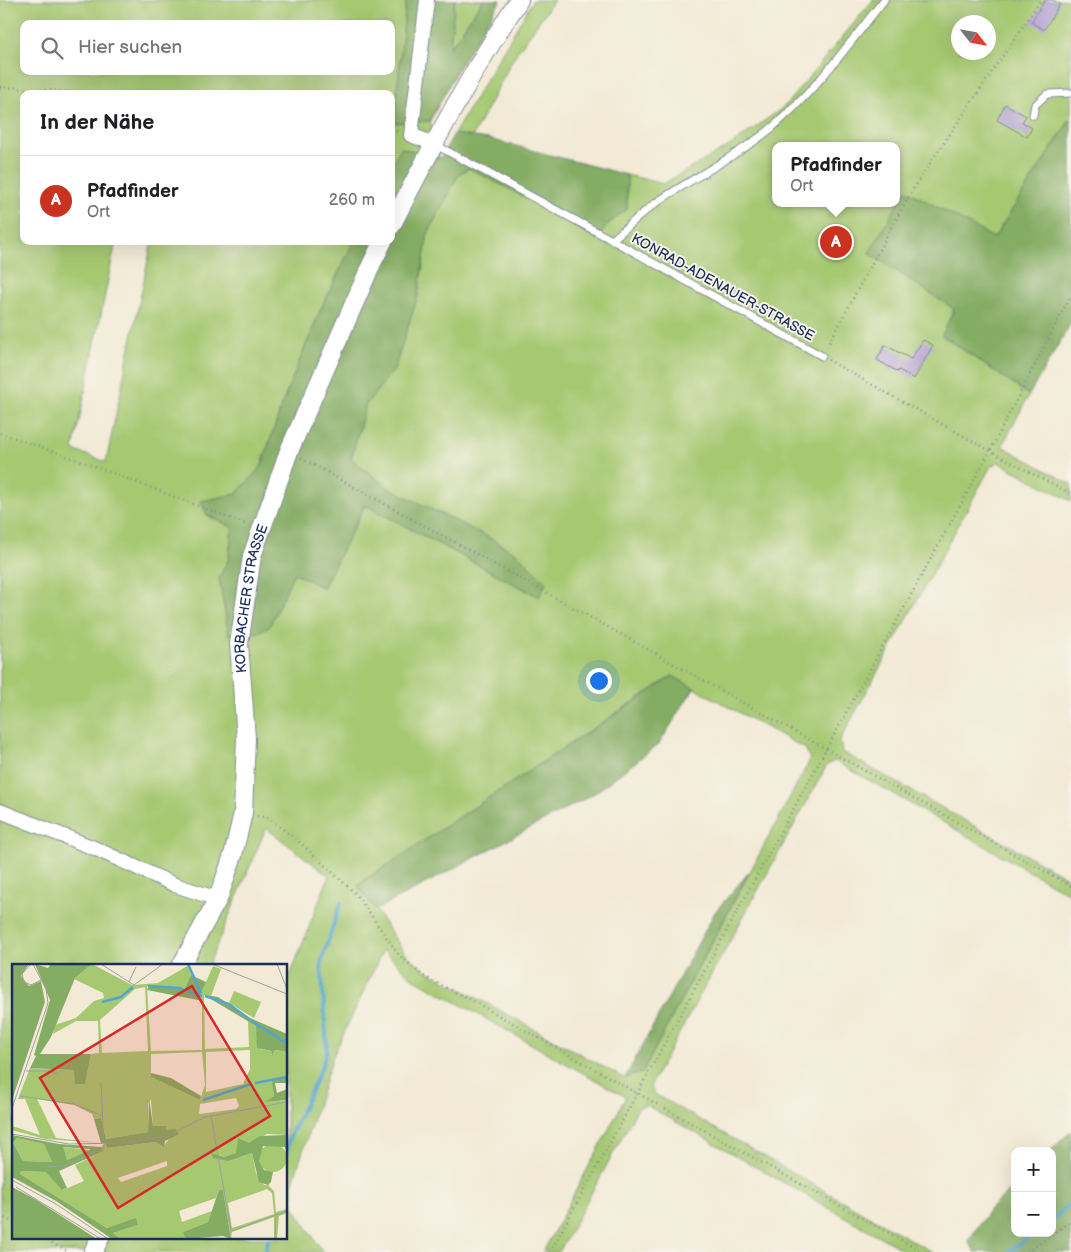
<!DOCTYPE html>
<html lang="de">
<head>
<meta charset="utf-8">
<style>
	:root { --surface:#fff; --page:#f2f2f2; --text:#202124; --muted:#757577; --line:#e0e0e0; --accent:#c8321e }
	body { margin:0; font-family:"Balsamiq Sans",sans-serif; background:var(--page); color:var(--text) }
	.controls { position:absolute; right:15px; bottom:15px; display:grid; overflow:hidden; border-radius:10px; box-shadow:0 5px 20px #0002 }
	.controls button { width:45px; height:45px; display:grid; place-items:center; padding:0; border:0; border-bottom:1px solid var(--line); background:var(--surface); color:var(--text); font:25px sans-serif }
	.compass { position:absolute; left:951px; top:15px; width:45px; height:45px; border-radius:50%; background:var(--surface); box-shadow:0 5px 20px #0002; rotate:121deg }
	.you { position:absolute; left:598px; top:680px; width:18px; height:18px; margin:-12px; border:4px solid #fff; border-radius:50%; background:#1a73e8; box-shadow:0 0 0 8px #1a73e833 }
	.badge { display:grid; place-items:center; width:32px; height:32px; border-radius:50%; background:var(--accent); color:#fff; font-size:16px; font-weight:700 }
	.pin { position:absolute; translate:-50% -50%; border:2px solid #fff; box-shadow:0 1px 5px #0006 }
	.popup { position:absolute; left:772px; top:142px; width:128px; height:65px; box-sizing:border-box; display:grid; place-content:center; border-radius:10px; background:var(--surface); filter:drop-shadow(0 1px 4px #0005); font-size:16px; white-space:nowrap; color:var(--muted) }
	.popup b { font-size:19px; color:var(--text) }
	.popup::after { content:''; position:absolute; left:50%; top:100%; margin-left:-10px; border:10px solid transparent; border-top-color:var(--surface) }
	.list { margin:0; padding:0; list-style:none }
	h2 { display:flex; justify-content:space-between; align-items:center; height:65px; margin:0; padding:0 20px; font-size:21px }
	h2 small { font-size:16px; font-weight:400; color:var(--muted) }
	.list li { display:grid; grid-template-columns:32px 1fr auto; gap:15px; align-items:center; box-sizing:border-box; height:90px; padding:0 20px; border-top:1px solid var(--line) }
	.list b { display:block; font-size:19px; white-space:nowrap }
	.list p { margin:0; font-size:16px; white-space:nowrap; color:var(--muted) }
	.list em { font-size:16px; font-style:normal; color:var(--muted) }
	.icon { flex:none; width:28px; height:28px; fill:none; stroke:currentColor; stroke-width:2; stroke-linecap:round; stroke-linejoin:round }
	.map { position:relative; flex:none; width:1071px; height:1252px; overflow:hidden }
	.search { position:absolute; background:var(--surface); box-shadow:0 5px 20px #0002; left:20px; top:20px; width:375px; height:55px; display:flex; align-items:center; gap:12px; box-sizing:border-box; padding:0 18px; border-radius:10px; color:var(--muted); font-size:19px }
	.panel { position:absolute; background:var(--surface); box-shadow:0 5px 20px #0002; left:20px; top:90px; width:375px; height:155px; border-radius:10px }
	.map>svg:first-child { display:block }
	.green { fill:#a5c871; stroke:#607c68; fill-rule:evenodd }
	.forest { fill:#84ac63; stroke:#506e60 }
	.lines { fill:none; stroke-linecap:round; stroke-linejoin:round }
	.stream { stroke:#52a5ce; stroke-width:4 }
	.building { fill:#ae9bd0 }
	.service-casing { stroke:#868c9a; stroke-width:9 }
	.minor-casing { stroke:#868c9a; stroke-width:16 }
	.tertiary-casing { stroke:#868c9a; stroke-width:20 }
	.path { stroke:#868c9a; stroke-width:2.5; stroke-dasharray:1 4; stroke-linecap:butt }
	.service { stroke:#fff; stroke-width:7 }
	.minor { stroke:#fff; stroke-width:14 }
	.tertiary { stroke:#fff; stroke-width:18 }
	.labels { text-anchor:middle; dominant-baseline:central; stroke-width:4; stroke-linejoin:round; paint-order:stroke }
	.street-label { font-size:14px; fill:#1b2f5e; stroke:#f7f3e8 }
	.inset-river { fill:none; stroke:#52a5ce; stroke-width:2.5 }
	.inset-road { fill:none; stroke:#9c9fa5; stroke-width:1 }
	.view { fill:#d62828; fill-opacity:0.15; stroke:#d62828; stroke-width:2.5 }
	.inset-edge { fill:none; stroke:#1b2f5e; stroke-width:2.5 }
</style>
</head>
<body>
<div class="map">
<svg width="1071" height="1252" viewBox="0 0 1071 1252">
	<rect width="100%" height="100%" fill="#f7f3e8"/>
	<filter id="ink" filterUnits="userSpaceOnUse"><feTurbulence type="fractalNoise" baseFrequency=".02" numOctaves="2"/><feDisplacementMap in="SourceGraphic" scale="10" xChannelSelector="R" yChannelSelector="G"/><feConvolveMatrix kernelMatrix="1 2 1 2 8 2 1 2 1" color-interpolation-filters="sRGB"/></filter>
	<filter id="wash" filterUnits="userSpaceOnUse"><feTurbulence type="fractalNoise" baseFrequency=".0096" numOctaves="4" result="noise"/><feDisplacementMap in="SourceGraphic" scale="20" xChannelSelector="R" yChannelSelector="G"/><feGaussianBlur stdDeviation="1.12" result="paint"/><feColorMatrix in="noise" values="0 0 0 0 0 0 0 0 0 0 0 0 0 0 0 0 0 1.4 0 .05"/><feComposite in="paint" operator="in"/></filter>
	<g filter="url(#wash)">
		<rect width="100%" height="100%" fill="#f2ead5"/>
		<!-- green -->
		<g class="green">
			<path d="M 0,0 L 406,0 L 394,122 L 430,121 L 440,159 L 419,152 L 401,148 L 391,166 L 391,94 L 24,94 L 24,241 L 116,241 L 73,450 L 106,462 L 152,241 L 354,241 L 320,311 L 286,394 L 261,467 L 236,494 L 207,515 L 232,527 L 229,558 L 219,579 L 229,635 L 269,627 L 294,573 L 323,588 L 365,505 L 539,597 L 519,555 L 484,535 L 387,487 L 351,459 L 366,404 L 394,370 L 418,295 L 428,233 L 459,174 L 469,168 L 544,207 L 598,239 L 607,225 L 627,209 L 627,175 L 663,184 L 731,145 L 785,106 L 873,0 L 1071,0 L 1071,118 L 994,238 L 906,190 L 954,309 L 943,336 L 1029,395 L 1002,446 L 1071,484 L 1071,501 L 998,462 L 991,466 L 840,740 L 842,752 L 1071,880 L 1071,895 L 835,761 L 827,765 L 650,1086 L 656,1095 L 932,1252 L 907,1252 L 646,1105 L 638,1108 L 559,1252 L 543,1252 L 626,1097 L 411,977 L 383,950 L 333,1056 L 293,1182 L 294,1208 L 323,1252 L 0,1252 ZM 958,22 L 988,22 L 988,52 L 958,52 ZM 24,24 L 391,24 L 391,71 L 24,71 ZM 776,146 L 896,146 L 896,203 L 776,203 ZM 672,676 L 806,749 L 810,760 L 642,1073 L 624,1078 L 424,969 L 404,952 L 376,910 L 357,885 ZM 266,828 L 329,876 L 286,986 L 286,1238 L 14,1238 L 14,966 L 208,966 Z"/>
			<polygon points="455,0 483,0 449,49"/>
			<polygon points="533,0 554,0 514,57 472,137 454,134"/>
		</g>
		<!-- forest -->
		<g class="forest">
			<polygon points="406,0 455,0 450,48 483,0 501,0 455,74 430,121 394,123"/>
			<polygon points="1071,118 1071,323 1029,395 942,335 954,309 869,253 906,190 994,238"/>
			<polygon points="454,134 489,139 627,175 627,209 607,225 598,240 544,207 469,168 459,174 428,233 418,295 394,370 366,404 351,459 387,487 484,535 519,555 546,583 539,597 445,547 365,505 323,588 294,573 269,627 256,633 229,635 219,578 229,558 232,527 207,515 201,501 236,494 261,467 286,394 320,311 354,241 391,241 391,166 401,148 419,152 440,159"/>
			<polygon points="673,676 694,688 659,744 592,795 376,910 357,885"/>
			<polygon points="749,872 642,1073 625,1078 715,912"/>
			<polygon points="1071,1131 1071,1252 975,1252 968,1241 990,1209 1015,1185 1015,1233 1052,1233 1052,1151 1050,1151"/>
		</g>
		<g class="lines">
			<!-- stream -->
			<g class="stream">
				<polyline points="286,1155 290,1137 323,1064 327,1049 321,963 341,902"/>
				<polyline points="1052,1220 1071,1203"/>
				<polyline points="265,1252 269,1238"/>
				<polyline points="1009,1252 1034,1233"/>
			</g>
		</g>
		<g id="blocks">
			<!-- building -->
			<g class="building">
				<polygon points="1045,0 1053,0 1060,4 1044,30 1031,22"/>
				<polygon points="1005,104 1026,116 1022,122 1032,128 1027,137 997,120"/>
				<polygon points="923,340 933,345 914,379 899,370 898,372 877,360 885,345 911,359"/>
			</g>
		</g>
	</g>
	<g filter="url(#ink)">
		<use href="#blocks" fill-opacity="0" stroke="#868c9a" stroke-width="1"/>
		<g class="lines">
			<!-- service casing -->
			<g class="service-casing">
				<g id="service">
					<polyline points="1033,115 1035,105 1047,94 1071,93"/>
					<polyline points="434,144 612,240 822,356"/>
					<path d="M 612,240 C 626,228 639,216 653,205 C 690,179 732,159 768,131 C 813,94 848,45 884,0"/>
				</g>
			</g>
			<!-- minor casing -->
			<g class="minor-casing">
				<g id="minor">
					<polyline points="427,0 411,135 434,144"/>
					<polyline points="0,811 94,848 175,885 218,899"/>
				</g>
			</g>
			<!-- tertiary casing -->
			<g class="tertiary-casing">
				<g id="tertiary">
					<path d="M 391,226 C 431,149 471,72 519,0"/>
					<path id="s1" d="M 181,966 L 218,899 L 233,855 L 243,813 L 246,738 L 239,644 L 252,556 L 289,451 L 372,263 L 383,241"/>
					<polyline points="93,1252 100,1238"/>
				</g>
			</g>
			<!-- path -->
			<g class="path">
				<polyline points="0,87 106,94"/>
				<polyline points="391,130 400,132"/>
				<polyline points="827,347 892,226 918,181 1041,0"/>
				<polyline points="828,360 990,451 1071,494"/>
				<polyline points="0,433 86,463 248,525"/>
				<polyline points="301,458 547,593 1071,886"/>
				<polyline points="257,816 268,818 297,840 356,894 399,955 423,976 475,1002 637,1093 923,1252"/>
				<polyline points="0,1216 14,1223"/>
				<polyline points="43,1238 69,1252"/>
				<polyline points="550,1252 990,451 1071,295"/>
				<polyline points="1027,1252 1071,1221"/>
			</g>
			<!-- service -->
			<use href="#service" class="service"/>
			<!-- minor -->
			<use href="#minor" class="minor"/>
			<!-- tertiary -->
			<use href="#tertiary" class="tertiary"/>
		</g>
	</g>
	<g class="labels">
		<!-- street labels -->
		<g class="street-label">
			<text transform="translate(723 287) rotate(29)">KONRAD-ADENAUER-STRASSE</text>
			<text stroke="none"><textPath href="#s1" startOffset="382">KORBACHER STRASSE</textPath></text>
		</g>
	</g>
	<!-- overview -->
	<g transform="translate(12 964)">
		<rect width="275" height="275" fill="#f2ead5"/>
		<path d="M 80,0 L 120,21 L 146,19 L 177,1 L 179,11 L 174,25 L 135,22 L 139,87 L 190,86 L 190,36 L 186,36 L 201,2 L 209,5 L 199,32 L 192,31 L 193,85 L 237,83 L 236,57 L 244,62 L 248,85 L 260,87 L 260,92 L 263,86 L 275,88 L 275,112 L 261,117 L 262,132 L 254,138 L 275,136 L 275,171 L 255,170 L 237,180 L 226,174 L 225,189 L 212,193 L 204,188 L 217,197 L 240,189 L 244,209 L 252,221 L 256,221 L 262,227 L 264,248 L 275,245 L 275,249 L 267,252 L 265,275 L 262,275 L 262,253 L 220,268 L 219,275 L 211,226 L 207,226 L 204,234 L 167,247 L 170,258 L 200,247 L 196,258 L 171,268 L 173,275 L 109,275 L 101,269 L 126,261 L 124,255 L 95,264 L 8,210 L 9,207 L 35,208 L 51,226 L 72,217 L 63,201 L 92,187 L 89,183 L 93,179 L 95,184 L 144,178 L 152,182 L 157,175 L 154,166 L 141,163 L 139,135 L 136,140 L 136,168 L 94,175 L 89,154 L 82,155 L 80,150 L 62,141 L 25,135 L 44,174 L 89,179 L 33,175 L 0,166 L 0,162 L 28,171 L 13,135 L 6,135 L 18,104 L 62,106 L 73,119 L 79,90 L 87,89 L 86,57 L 64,57 L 41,70 L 43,61 L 64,54 L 82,37 L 92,34 L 91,29 L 62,15 ZM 133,23 L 136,87 L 90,89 L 88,56 L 123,25 ZM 238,86 L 238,105 L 231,120 L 194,128 L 194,88 ZM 190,88 L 193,121 L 188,136 L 139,113 L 139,90 ZM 224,134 L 227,142 L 224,145 L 187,150 L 188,140 ZM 155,197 L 155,202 L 109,218 L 106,214 ZM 255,225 L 260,229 L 262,250 L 220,264 L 216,239 ZM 222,27 L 249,38 L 242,54 L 217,39 ZM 5,174 L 32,180 L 40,198 L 11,197 L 1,179 ZM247 194a14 14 0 1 1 28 0a14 14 0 1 1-28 0ZM 50,183 L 60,184 L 79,186 L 55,196 Z" fill="#a5c871" fill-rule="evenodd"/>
		<path d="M 0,0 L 17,0 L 9,12 L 17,22 L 29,17 L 33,38 L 0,136 ZM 23,0 L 36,4 L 39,0 L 80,0 L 63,14 L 39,73 L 28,90 L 79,90 L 73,120 L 63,120 L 62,106 L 18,104 L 24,92 L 22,91 L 38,36 ZM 179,11 L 194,18 L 186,36 L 135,26 L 138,21 L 173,25 ZM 192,31 L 206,33 L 238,54 L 275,70 L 275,88 L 263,86 L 260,92 L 260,87 L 245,84 L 244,62 ZM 139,109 L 159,114 L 189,132 L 188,136 L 139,113 ZM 275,112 L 275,119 L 263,119 L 265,129 L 275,125 L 275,136 L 253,138 L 262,132 L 260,117 ZM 137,135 L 141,162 L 154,162 L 154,166 L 163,165 L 167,170 L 153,177 L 152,183 L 144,178 L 95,184 L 93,179 L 89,179 L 82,155 L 89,154 L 94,175 L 136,168 ZM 0,171 L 47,180 L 89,183 L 92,187 L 47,207 L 55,224 L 50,226 L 34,208 L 9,207 L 8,210 L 95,264 L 124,254 L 126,261 L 101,269 L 109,275 L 100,275 L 44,237 L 0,213 ZM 5,174 L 32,180 L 40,198 L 11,197 L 1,179 ZM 51,183 L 78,185 L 78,186 L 55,196 ZM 275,171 L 275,190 L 273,183 L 251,182 L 247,197 L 252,206 L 261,208 L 259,218 L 256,221 L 247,218 L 240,189 L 217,197 L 201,194 L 199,189 L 212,193 L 224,189 L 226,174 L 237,179 L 248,172 ZM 0,223 L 21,234 L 85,275 L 0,275 ZM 207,226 L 211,226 L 219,275 L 211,272 L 173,275 L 171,268 L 196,258 Z" fill="#84ac63" fill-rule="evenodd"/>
		<path class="inset-river" d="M 176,0 L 189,29M 136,22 L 167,24 L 190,32M 193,32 L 217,40 L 237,55M 90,38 L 109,33 L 121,23M 239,57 L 275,79M 243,119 L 275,113M 191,136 L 239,120"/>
		<path class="inset-road" d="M 19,0 L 10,10 L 12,18 L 19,21 L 29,16M 89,0 L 122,21 L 151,0M 200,0 L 275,30M 265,0 L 275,25M 117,18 L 124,3M 14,107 L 39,107 L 45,110M 8,132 L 62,140 L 91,152M 0,144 L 36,39 L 34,25 L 21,0M 199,152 L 219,267 L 275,247M 0,170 L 57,180 L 111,179 L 155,172 L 193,153 L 275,138M 36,203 L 55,201 L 92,184 L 89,118M 0,216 L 44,240 L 96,275M 4,223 L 89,275M 263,275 L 264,251"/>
		<path class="view" d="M 180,22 L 258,152 L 106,244 L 28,114 Z"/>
		<rect width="275" height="275" class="inset-edge"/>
	</g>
</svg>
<div class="controls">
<button>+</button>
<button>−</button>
</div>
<svg class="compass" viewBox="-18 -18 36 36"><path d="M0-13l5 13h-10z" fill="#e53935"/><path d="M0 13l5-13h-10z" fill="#757577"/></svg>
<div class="you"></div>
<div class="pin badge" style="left:836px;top:242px">A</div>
<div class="popup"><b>Pfadfinder</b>Ort</div>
<div class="search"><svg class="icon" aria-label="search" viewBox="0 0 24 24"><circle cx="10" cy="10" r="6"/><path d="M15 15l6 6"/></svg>Hier suchen</div>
<section class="panel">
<h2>In der Nähe<small></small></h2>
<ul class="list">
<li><span class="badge">A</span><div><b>Pfadfinder</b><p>Ort</p></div><em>260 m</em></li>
</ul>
</section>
</div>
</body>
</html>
